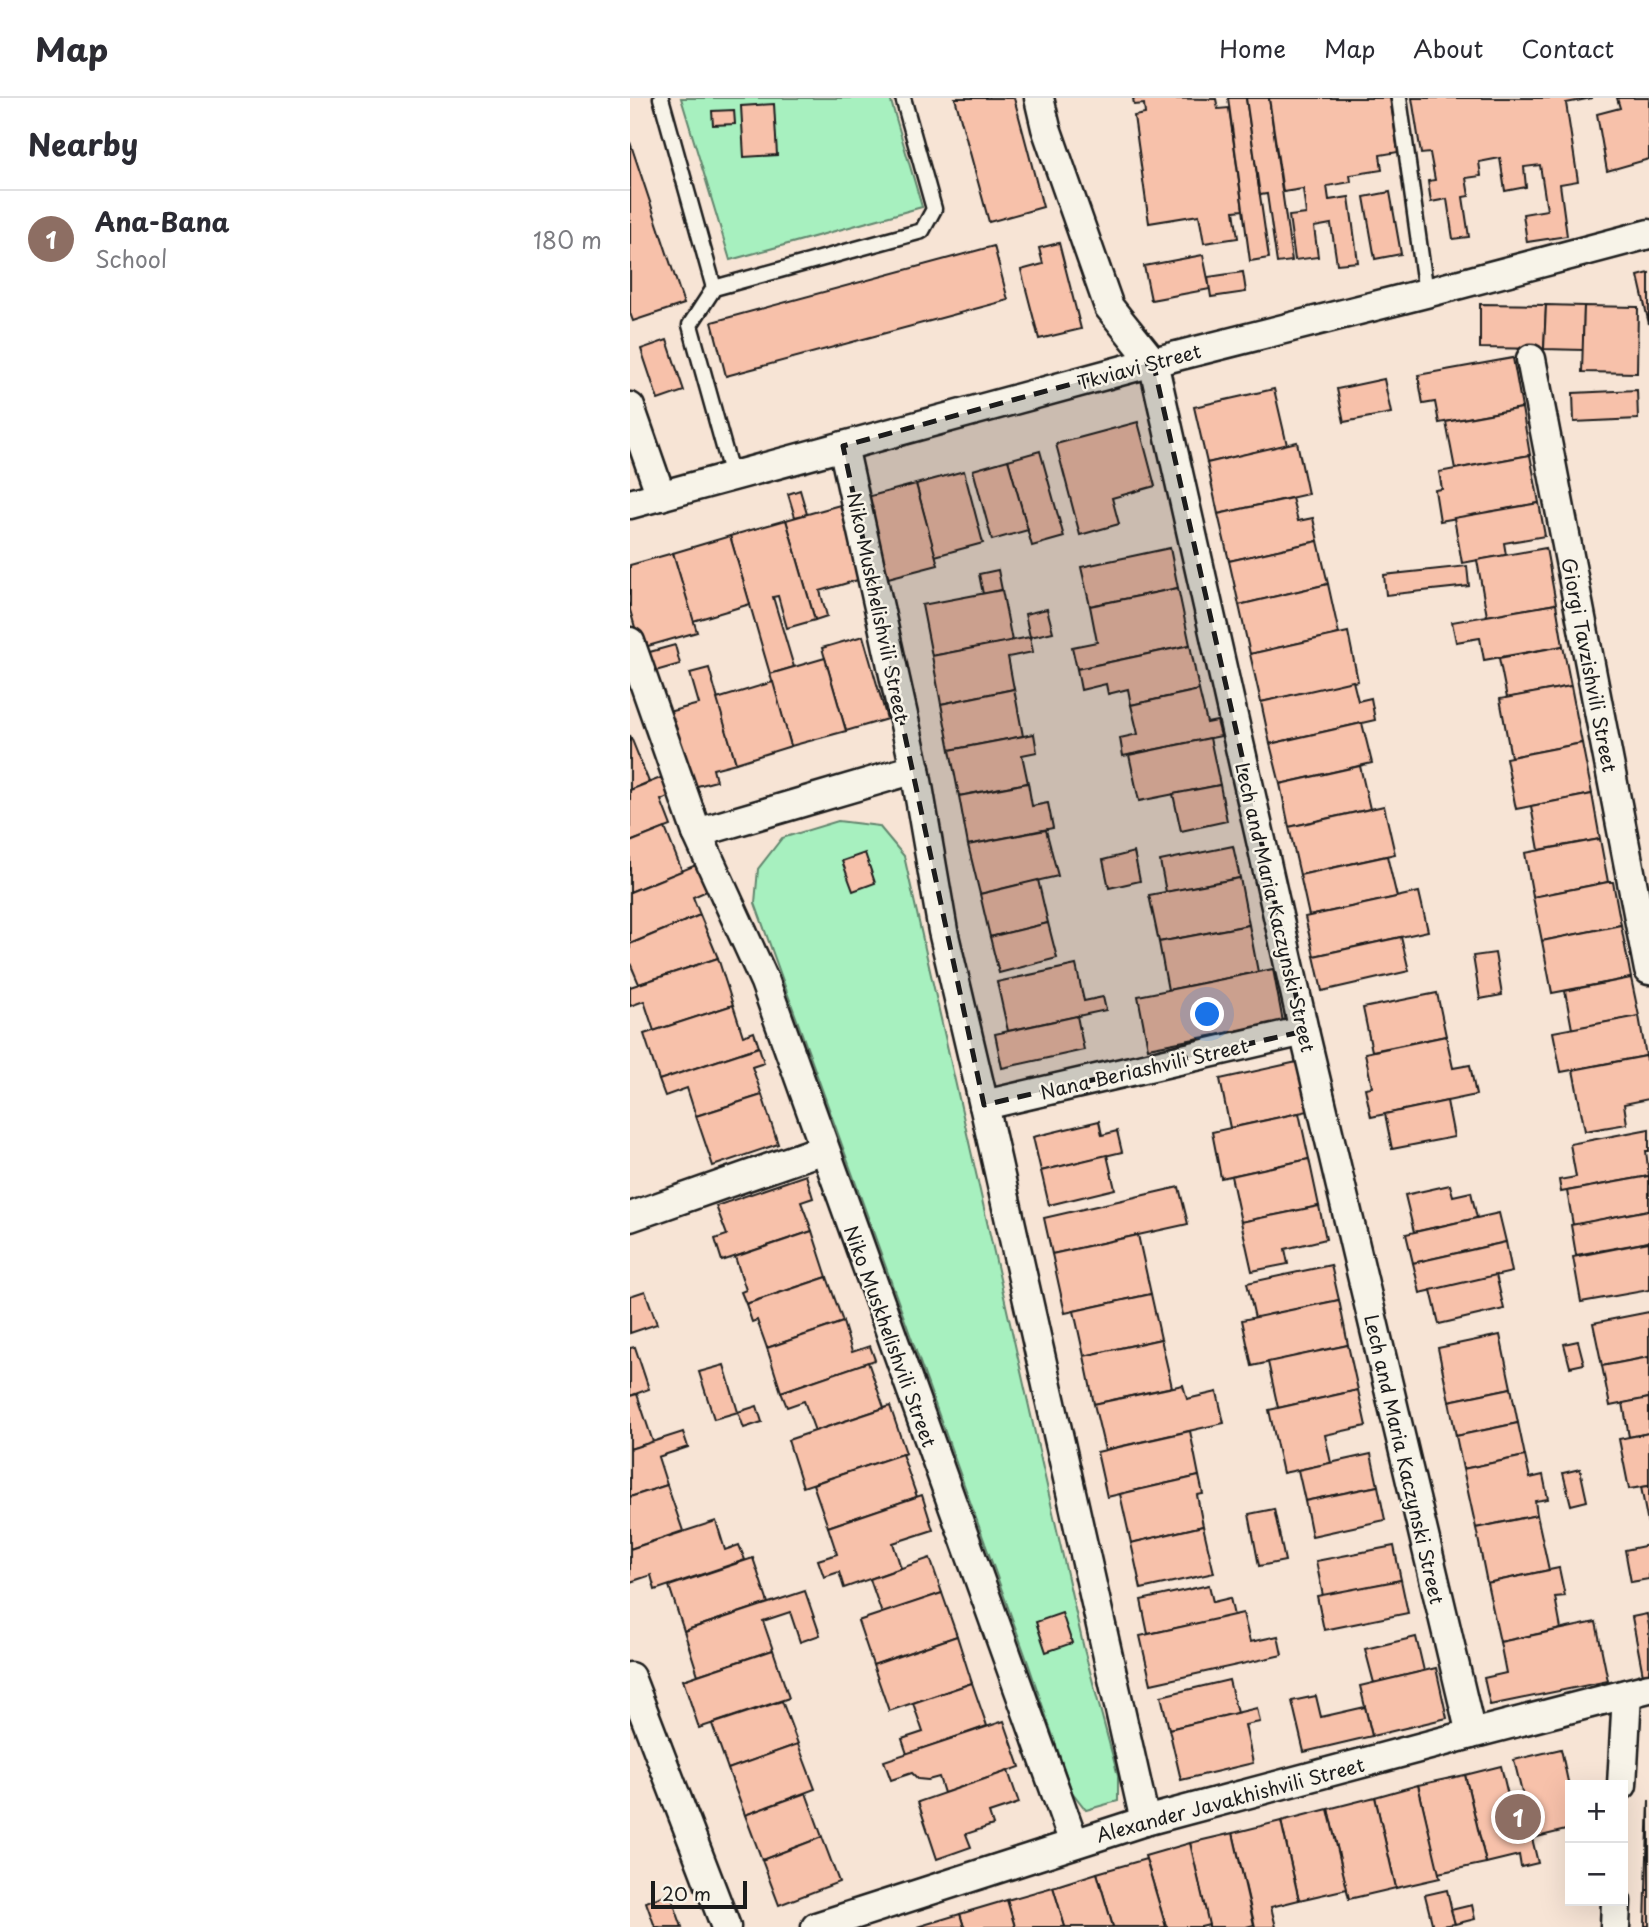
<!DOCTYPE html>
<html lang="en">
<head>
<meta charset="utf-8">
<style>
	:root { --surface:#fff; --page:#f2f2f3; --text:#2b2b33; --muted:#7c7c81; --line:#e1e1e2; --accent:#1c1c1c }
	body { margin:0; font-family:"Playpen Sans",sans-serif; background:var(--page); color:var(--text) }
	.controls { position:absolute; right:21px; bottom:21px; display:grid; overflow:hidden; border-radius:0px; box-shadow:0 7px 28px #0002 }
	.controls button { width:63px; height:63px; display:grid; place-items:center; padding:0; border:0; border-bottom:2px solid var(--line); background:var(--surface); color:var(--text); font:35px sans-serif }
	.scale { position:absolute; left:21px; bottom:18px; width:96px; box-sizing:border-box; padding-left:7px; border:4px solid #1c1c1c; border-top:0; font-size:19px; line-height:24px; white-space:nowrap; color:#1c1c1c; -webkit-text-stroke:5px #f7f3e8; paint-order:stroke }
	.you { position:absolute; left:578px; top:917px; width:24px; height:24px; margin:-18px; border:5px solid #fff; border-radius:50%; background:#1a73e8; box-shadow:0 0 0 10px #1a73e833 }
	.badge { display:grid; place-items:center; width:46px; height:46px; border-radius:50%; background:var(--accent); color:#fff; font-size:23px; font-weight:700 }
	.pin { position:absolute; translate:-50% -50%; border:4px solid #fff; box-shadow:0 2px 7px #0006 }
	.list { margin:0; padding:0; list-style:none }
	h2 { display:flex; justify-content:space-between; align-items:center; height:91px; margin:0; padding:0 28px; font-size:30px }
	h2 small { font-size:23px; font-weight:400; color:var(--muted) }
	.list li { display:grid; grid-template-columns:46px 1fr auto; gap:21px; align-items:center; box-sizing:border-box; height:98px; padding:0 28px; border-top:2px solid var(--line) }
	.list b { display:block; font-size:26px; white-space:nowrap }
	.list p { margin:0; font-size:23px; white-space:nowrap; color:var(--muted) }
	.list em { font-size:23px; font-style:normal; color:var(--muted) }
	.map { position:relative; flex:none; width:1019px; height:1829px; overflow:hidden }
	header { display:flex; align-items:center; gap:42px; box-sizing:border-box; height:98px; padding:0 35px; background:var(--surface); border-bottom:2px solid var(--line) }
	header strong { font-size:33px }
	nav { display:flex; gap:38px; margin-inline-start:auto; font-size:24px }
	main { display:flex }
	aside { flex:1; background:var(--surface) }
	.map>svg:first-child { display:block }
	.green { fill:#a7f0bf; stroke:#62866e; stroke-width:2 }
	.building { fill:#f7c1aa; stroke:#1c1c1c; stroke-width:2 }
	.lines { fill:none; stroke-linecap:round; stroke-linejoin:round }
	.lane-casing { stroke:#1c1c1c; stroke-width:19 }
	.street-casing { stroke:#1c1c1c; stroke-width:33 }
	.lane { stroke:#f7f3e8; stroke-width:14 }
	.street { stroke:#f7f3e8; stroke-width:28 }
	.marked { fill:#1c1c1c; fill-opacity:0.2; stroke:#1c1c1c; stroke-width:5; stroke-dasharray:14 9; stroke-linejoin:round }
	.labels { text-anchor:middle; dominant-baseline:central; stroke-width:5; stroke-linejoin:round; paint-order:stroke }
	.street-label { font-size:19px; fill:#1c1c1c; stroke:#f7f3e8 }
</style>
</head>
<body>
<header>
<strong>Map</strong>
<nav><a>Home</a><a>Map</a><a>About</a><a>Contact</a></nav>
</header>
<main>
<aside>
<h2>Nearby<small></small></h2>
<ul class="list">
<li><span class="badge" style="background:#8d6e63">1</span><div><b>Ana-Bana</b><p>School</p></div><em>180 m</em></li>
</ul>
</aside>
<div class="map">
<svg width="1019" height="1829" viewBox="0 0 1019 1829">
	<rect width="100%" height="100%" fill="#f7e4d5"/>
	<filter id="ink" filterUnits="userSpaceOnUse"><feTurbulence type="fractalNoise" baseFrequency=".0143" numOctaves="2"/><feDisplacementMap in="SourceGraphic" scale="14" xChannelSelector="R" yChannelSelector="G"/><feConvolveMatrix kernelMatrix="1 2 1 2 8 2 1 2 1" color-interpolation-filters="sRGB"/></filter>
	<g filter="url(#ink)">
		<!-- green -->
		<g class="green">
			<polygon points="51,0 260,0 292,109 100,162"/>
			<polygon points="208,723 249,728 274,758 454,1551 488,1678 488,1703 456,1712 442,1694 398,1565 125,805 128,771 152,740"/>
		</g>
		<!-- building -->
		<g class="building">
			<polygon points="325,0 384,0 413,109 359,124"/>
			<polygon points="503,0 586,1 588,11 599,10 613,112 604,113 608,140 574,145 569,117 519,125 504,18 515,16 514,6 504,7"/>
			<polygon points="598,0 616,0 639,160 620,163"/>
			<polygon points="616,0 639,0 662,163 647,165 637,96 630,97"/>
			<polygon points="639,0 760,0 768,54 750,57 752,72 720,77 721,84 697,88 699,102 719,99 728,164 707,166 701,126 684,129 688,159 665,162 659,118 676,116 673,91 653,94"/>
			<polygon points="782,0 962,0 936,5 948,83 930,86 937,138 897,144 893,116 917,112 910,67 894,69 896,89 875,93 870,60 849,64 851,78 836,80 839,98 833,99 839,139 823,141 817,101 801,104 798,83 805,82 800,55 791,56"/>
			<polygon points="987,0 1019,0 1019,61 977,73 967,16 990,10"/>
			<polygon points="144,6 147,57 114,59 111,8"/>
			<polygon points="104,12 105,26 83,27 82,13"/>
			<polygon points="0,44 54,206 3,223 0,215"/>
			<polygon points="760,94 771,156 745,161 734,99"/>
			<polygon points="429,145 451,231 409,241 391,172 413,166 409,150"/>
			<polygon points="364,148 378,202 96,278 82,224"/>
			<polygon points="573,157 580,191 521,202 514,168"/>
			<polygon points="613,174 616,194 581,199 578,179"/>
			<polygon points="1019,175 1019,226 1008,178"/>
			<polygon points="850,206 916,207 914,251 850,250"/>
			<polygon points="916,207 954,208 953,252 914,251"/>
			<polygon points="954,208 1008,209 1007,275 952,274"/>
			<polygon points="37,242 54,293 28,302 11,251"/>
			<polygon points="883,260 892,310 809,325 805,304 793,306 788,277"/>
			<polygon points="754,281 761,315 714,324 707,291"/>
			<polygon points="644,291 657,347 577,365 564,309"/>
			<polygon points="1007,292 1008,321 944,324 943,295"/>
			<polygon points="892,310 900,357 825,371 816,324"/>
			<polygon points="508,324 525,388 482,400 489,426 450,437 426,346"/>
			<polygon points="667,344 678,396 588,416 577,365"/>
			<polygon points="410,353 434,439 402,448 378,362"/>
			<polygon points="900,357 909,405 810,423 805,392 812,391 809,374"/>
			<polygon points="378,362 398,432 362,442 343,372"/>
			<polygon points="334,373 353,445 305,458 286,386"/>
			<polygon points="286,386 308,467 258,480 237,399"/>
			<polygon points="170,392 177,416 165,419 158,396"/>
			<polygon points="662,400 668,423 683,420 688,443 599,463 588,416"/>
			<polygon points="909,405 915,438 874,445 876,457 832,465 824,420"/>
			<polygon points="210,407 231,481 190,493 197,518 185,522 156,422"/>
			<polygon points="156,422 185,522 157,530 148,498 143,499 164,569 140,576 100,438"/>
			<polygon points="100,438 120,506 63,523 43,455"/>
			<polygon points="688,443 698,486 609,507 599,463"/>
			<polygon points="540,450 548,490 460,508 451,469"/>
			<polygon points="916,450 926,506 857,518 847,462"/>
			<polygon points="43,455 67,534 11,550 0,512 0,467"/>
			<polygon points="837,468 839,488 756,497 754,477"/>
			<polygon points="368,472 372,492 353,496 349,476"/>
			<polygon points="698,486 709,536 620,556 609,507"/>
			<polygon points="548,490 560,547 447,571 442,549 467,544 460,508"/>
			<polygon points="372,492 382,543 302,558 292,507"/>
			<polygon points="926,506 933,548 854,562 850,540 826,544 822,524"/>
			<polygon points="417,511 423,534 400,539 395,516"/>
			<polygon points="718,534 728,583 631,604 620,556"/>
			<polygon points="233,538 257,621 216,633 192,550"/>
			<polygon points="400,539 403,554 378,559 384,591 311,606 302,558"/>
			<polygon points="45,547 50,566 22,574 16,555"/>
			<polygon points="560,547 569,592 501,607 498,591 478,596 476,586 451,592 447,571"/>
			<polygon points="933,548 941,588 877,600 869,560"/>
			<polygon points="195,560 216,633 161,648 140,576"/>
			<polygon points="79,570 106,665 83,671 86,683 60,690 38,614 69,606 60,575"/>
			<polygon points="723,583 728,603 741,600 745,622 640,646 631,604"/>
			<polygon points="143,584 161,648 106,665 87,601"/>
			<polygon points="941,588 952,645 881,659 870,601"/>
			<polygon points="384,591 393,638 320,652 311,606"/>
			<polygon points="569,592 577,625 587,623 591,638 493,658 490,640 508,636 501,607"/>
			<polygon points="732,625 742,665 650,686 640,646"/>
			<polygon points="404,636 407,654 392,657 398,685 329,698 320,652"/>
			<polygon points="0,637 19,684 0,692"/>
			<polygon points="580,640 590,687 509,703 499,657"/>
			<polygon points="952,645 962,696 886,711 876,660"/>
			<polygon points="730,668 740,711 659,729 650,686"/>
			<polygon points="33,679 40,698 31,702 41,728 0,744 0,692"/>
			<polygon points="398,685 402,708 418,705 423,730 338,747 329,698"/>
			<polygon points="590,687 597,723 551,733 543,696"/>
			<polygon points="962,696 970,741 909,752 901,708"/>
			<polygon points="754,708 765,756 670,777 659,729"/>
			<polygon points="35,730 52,773 0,794 0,744"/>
			<polygon points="416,732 428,778 350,796 338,747"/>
			<polygon points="970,741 978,784 903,799 895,755"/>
			<polygon points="603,748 610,780 536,794 530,763"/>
			<polygon points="504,754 510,783 479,790 473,762"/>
			<polygon points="235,755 245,785 223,793 212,763"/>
			<polygon points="757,758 767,799 679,818 670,777"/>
			<polygon points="66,767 77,793 63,799 70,817 0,846 0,794"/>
			<polygon points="610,780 619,827 529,844 519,797"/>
			<polygon points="408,782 418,825 360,839 350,796"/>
			<polygon points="978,784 983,784 991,827 912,843 903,799"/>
			<polygon points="789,794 798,833 684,858 675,819"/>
			<polygon points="70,817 88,860 9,886 0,865 0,846"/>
			<polygon points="418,825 427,860 369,875 360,839"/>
			<polygon points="619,827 628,874 538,892 529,844"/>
			<polygon points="991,827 1001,880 922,895 912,843"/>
			<polygon points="771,839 779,873 692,893 684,858"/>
			<polygon points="865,855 872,897 850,901 843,858"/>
			<polygon points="88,860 103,907 24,933 14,903 0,908 0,889"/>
			<polygon points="446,867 454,903 473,899 476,912 378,933 367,884"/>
			<polygon points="643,871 653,924 518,950 508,898"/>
			<polygon points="1001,880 1009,918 942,931 935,893"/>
			<polygon points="807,895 816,938 742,953 733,910"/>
			<polygon points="103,907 113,938 124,934 129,949 29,982 14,936"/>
			<polygon points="447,918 454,952 372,970 365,936"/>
			<polygon points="1009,918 1016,958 931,974 923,934"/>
			<polygon points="816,938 823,970 840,967 846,997 741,1019 735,990 742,989 735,955"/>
			<polygon points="129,949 134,965 122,969 132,997 66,1018 57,990 35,998 29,982"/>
			<polygon points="1016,958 1019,971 1019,1001 994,1006 997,1026 955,1033 943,972"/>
			<polygon points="667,964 678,1013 600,1030 590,981"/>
			<polygon points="132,997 148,1046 83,1068 66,1018"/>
			<polygon points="817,1003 824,1039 762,1051 755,1016"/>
			<polygon points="669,1015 679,1061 591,1080 582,1034"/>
			<polygon points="469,1023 472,1037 487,1033 492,1054 411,1073 403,1039"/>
			<polygon points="1019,1031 1019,1053 1016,1053 1019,1078 931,1094 929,1082 946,1079 940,1046"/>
			<polygon points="477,1057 485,1091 419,1107 411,1073"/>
			<polygon points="679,1061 689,1108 611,1124 601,1078"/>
			<polygon points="176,1077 183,1100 171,1104 182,1133 92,1163 85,1141 97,1137 86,1108"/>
			<polygon points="1019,1078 1019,1112 943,1127 937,1093"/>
			<polygon points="820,1087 823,1098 841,1094 847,1120 784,1134 775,1097"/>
			<polygon points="549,1089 558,1126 422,1156 414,1120"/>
			<polygon points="689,1108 696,1141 655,1151 658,1166 622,1173 611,1124"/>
			<polygon points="1019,1112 1019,1144 946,1157 941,1127"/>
			<polygon points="869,1115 876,1144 783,1165 776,1136"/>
			<polygon points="182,1133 197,1179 116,1206 111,1194 116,1192 105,1159"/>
			<polygon points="508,1137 521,1196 435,1215 422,1156"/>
			<polygon points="876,1144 882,1174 790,1195 783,1165"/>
			<polygon points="1019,1144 1019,1192 951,1204 943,1159"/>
			<polygon points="701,1167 709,1202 625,1220 617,1185"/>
			<polygon points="866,1177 874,1211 809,1226 801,1192"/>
			<polygon points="197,1179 213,1224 137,1250 127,1222 122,1224 116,1206"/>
			<polygon points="15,1193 27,1226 0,1235 0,1198"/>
			<polygon points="521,1196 531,1241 454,1258 444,1213"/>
			<polygon points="709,1202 718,1247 622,1268 612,1222"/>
			<polygon points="1019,1214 1019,1259 972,1268 963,1225"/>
			<polygon points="213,1224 222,1254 240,1248 245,1262 151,1294 137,1250"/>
			<polygon points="870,1237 881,1290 819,1303 808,1250"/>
			<polygon points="531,1241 542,1289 464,1306 454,1258"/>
			<polygon points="948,1243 954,1266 940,1269 934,1246"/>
			<polygon points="718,1247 728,1292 648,1310 638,1264"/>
			<polygon points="5,1249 19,1291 0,1298 0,1250"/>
			<polygon points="1019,1259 1019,1300 980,1308 972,1268"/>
			<polygon points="238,1264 254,1310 185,1333 174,1303 157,1309 151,1294"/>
			<polygon points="94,1267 108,1314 84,1321 69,1274"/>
			<polygon points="553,1287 557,1301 587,1294 594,1325 475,1352 464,1306"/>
			<polygon points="881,1290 888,1325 826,1338 819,1303"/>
			<polygon points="728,1292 736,1328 695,1337 701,1365 653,1375 639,1312"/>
			<polygon points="7,1296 23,1344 0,1351 0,1298"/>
			<polygon points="1019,1300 1019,1335 999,1339 993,1305"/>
			<polygon points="127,1308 132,1324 114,1330 108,1314"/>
			<polygon points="260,1308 276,1355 173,1389 158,1342"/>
			<polygon points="888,1325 895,1358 833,1371 826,1338"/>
			<polygon points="560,1333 569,1378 477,1399 467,1354"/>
			<polygon points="53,1334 58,1349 28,1359 37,1387 0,1399 0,1351"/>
			<polygon points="1019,1335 1019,1388 999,1391 989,1341"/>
			<polygon points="272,1356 287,1399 198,1429 183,1386"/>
			<polygon points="741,1356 748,1388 675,1403 668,1372"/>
			<polygon points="895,1358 900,1380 913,1377 918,1401 905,1403 907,1417 846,1430 833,1371"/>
			<polygon points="950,1371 957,1403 941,1407 933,1375"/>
			<polygon points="569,1378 573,1396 567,1397 573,1428 501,1445 490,1396"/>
			<polygon points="37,1387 53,1433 0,1451 0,1399"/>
			<polygon points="748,1388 755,1422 682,1438 675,1403"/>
			<polygon points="1019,1388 1019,1431 1011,1389"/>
			<polygon points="292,1397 303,1432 263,1445 271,1470 214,1490 209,1474 194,1479 188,1462 207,1456 198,1429"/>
			<polygon points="644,1411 655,1463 629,1468 619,1416"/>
			<polygon points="907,1417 919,1472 857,1485 846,1430"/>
			<polygon points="86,1423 95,1452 109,1447 115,1462 25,1492 21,1477 0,1484 0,1451"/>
			<polygon points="573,1428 584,1475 511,1491 501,1445"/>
			<polygon points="1019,1447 1019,1481 1001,1484 995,1452"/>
			<polygon points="764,1448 771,1482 693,1498 686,1463"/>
			<polygon points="123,1460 138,1505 54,1533 39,1488"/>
			<polygon points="300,1460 312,1495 252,1516 240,1481"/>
			<polygon points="929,1470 935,1498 925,1499 931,1531 870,1544 857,1485"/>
			<polygon points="771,1482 778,1515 694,1532 687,1498"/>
			<polygon points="579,1487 583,1504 600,1500 604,1518 518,1536 511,1502"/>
			<polygon points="175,1493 190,1537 170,1544 160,1514 133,1523 143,1552 68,1577 54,1533"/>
			<polygon points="312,1495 327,1538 243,1567 228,1523"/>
			<polygon points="432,1515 442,1545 416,1554 406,1524"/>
			<polygon points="613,1515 620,1544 648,1538 652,1557 521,1586 510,1538"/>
			<polygon points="1017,1516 1019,1528 1019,1576 1013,1577 1002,1519"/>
			<polygon points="966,1524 978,1583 860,1607 854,1580 876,1575 870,1544"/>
			<polygon points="327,1538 342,1585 259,1613 243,1567"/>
			<polygon points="786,1539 794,1573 744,1585 735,1551"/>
			<polygon points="143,1552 159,1600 69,1630 53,1582"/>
			<polygon points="806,1570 817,1620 742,1638 730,1588"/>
			<polygon points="599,1582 607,1615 539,1631 531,1598"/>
			<polygon points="342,1585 357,1628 277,1656 272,1641 293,1634 283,1605"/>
			<polygon points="686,1598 691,1619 735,1609 742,1638 674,1654 662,1603"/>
			<polygon points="152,1603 168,1646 98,1671 82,1626"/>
			<polygon points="627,1610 630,1624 615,1627 623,1665 551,1682 539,1631"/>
			<polygon points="374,1623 390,1669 314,1695 309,1679 298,1682 288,1681 282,1675 261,1682 254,1663"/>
			<polygon points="168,1646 185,1691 115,1717 98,1671"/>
			<polygon points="931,1651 940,1693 940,1731 903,1740 884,1662"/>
			<polygon points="871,1668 888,1739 901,1736 908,1765 891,1769 889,1757 856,1765 835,1677"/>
			<polygon points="378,1673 389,1705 359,1715 363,1727 336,1736 341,1749 307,1761 288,1704"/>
			<polygon points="835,1677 856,1765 808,1775 788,1687"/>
			<polygon points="788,1687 810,1780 766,1790 745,1699"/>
			<polygon points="176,1695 192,1739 132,1762 115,1717"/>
			<polygon points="745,1699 766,1790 719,1801 698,1711"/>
			<polygon points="1019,1702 1019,1760 1017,1759"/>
			<polygon points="698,1711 717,1791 669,1802 651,1723"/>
			<polygon points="651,1723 669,1802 641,1809 646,1829 625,1829 603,1735"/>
			<polygon points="603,1735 624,1827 616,1829 579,1829 560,1745"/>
			<polygon points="192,1739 209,1784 149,1807 132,1762"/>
			<polygon points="560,1745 579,1827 571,1829 536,1829 515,1758"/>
			<polygon points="1017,1759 1019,1760 1019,1792 1016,1792"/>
			<polygon points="516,1761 536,1829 483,1829 467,1775"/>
			<polygon points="467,1775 483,1829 435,1829 423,1789"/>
			<polygon points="423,1789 435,1829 385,1829 377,1802"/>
			<polygon points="817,1792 825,1826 803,1829 795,1797"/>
			<polygon points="1016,1792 1019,1792 1019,1828 1015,1828"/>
			<polygon points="40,1795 52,1829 25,1829 16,1804"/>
			<polygon points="377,1802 385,1829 334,1829 330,1816"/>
			<polygon points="842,1807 845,1821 825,1826 821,1812"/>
			<polygon points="330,1816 334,1829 287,1829"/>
		</g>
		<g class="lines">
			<!-- lane casing -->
			<g class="lane-casing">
				<g id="lane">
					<polyline points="31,0 84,190"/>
					<polyline points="769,0 796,195"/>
					<polyline points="102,378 60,227 84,190 292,133 304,111 273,0"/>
				</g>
			</g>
			<!-- street casing -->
			<g class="street-casing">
				<g id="street">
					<polyline points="409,0 416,30 479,209 523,264 674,933 841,1636"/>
					<polyline points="901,261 1019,872"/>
					<polyline points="0,309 31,398"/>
					<polyline points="213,348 285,671 313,833 354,1007 515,1723"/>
					<polyline points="0,406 523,264 796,195 1019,136"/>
					<polyline points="0,544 67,735 135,884 444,1745"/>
					<polyline points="67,735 285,671"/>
					<polyline points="354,1007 674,933"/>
					<polyline points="0,1119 194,1051"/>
					<polyline points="0,1579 96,1829"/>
					<polyline points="992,1687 997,1596"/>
					<polyline points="186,1829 515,1723 841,1636 1019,1590"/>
					<polyline points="985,1829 986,1803"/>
				</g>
			</g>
			<!-- lane -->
			<use href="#lane" class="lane"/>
			<!-- street -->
			<use href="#street" class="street"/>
		</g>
	</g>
	<!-- marked area -->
	<path class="marked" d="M 523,264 L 674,933 L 354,1007 L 213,348 Z"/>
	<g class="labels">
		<!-- street labels -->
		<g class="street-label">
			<text transform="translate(509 268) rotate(-15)">Tkviavi Street</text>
			<text transform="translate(249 509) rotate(78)">Niko Muskhelishvili Street</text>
			<text transform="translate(960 567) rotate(79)">Giorgi Tavzishvili Street</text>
			<text transform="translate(646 809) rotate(77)">Lech and Maria Kaczynski Street</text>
			<text transform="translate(514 970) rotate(-13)">Nana Beriashvili Street</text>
			<text transform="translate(261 1238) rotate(70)">Niko Muskhelishvili Street</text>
			<text transform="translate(775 1361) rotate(77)">Lech and Maria Kaczynski Street</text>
			<text transform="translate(600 1701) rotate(-15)">Alexander Javakhishvili Street</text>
		</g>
	</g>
</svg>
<div class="controls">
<button>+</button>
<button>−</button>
</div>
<div class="scale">20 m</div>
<div class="you"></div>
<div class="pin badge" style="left:888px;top:1719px;background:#8d6e63">1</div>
</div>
</main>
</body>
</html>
